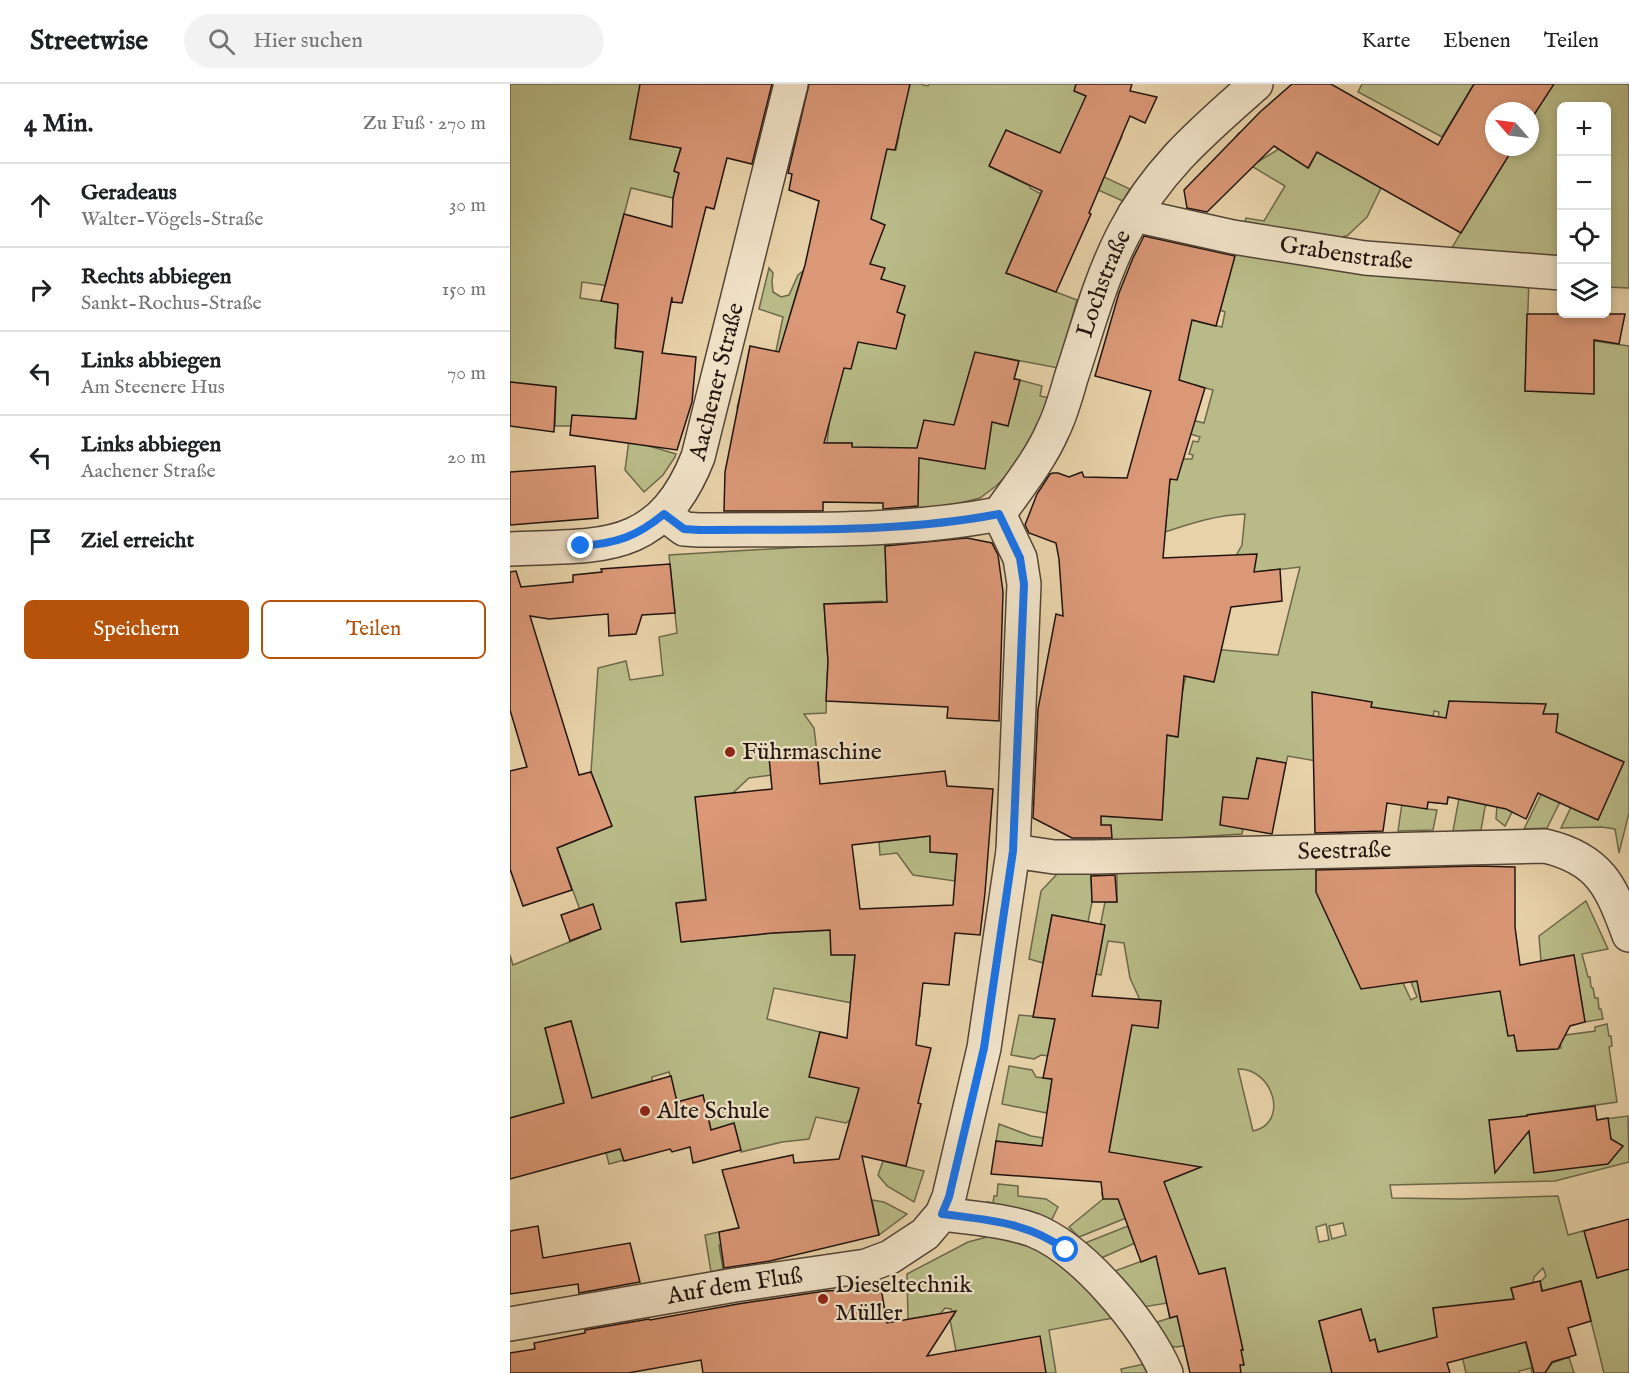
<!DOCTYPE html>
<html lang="de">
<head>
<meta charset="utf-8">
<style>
	:root { --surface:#fff; --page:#f2f2f2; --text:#202124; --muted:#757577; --line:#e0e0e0; --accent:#b45309 }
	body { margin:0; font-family:"IM FELL English",serif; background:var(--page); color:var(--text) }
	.controls { position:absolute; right:18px; top:18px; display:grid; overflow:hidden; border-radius:9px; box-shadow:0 3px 9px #0003 }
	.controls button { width:54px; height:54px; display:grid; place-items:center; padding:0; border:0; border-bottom:2px solid var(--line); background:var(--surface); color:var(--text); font:30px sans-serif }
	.compass { position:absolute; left:975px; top:18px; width:54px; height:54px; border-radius:50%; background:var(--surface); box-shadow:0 3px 9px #0003; rotate:298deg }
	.stop { position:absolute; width:18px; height:18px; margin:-14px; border:4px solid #1a73e8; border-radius:50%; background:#fff }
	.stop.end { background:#1a73e8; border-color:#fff; box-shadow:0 2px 6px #0008 }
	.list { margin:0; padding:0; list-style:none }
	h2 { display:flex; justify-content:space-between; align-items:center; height:78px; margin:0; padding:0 24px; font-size:26px }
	h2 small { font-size:20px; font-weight:400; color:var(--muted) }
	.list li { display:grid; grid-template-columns:39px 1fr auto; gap:18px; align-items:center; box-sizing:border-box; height:84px; padding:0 24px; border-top:2px solid var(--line) }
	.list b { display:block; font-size:22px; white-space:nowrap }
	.list p { margin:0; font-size:20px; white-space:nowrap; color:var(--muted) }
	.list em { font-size:20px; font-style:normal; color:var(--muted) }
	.actions { display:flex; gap:12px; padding:18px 24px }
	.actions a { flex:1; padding:14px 0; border:2px solid var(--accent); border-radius:9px; text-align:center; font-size:21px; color:var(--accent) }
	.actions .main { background:var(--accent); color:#fff }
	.icon { flex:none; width:33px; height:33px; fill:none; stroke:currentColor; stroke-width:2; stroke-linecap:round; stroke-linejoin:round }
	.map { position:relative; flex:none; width:1119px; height:1289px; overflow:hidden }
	header { display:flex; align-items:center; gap:36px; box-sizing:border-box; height:84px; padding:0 30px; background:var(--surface); border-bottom:2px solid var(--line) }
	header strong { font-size:28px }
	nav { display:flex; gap:33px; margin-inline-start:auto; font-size:21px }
	.search { width:420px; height:54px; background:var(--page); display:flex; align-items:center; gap:15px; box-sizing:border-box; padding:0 21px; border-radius:33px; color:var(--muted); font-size:22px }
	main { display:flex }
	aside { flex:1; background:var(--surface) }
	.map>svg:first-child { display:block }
	.green { fill:#b8bb87; stroke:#6c684b; stroke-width:1.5; fill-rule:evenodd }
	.building { fill:#db9877; stroke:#21140f; stroke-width:1.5; fill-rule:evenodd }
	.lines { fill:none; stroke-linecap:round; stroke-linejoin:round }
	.minor-casing { stroke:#534436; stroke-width:36 }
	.tertiary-casing { stroke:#534436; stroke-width:36 }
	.minor { stroke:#f0e2c7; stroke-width:33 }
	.tertiary { stroke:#f0e2c7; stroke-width:33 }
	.route { stroke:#1a73e8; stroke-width:8 }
	.poi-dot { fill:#8f2418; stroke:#f0e2c7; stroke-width:2 }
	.labels { text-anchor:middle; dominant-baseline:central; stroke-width:4.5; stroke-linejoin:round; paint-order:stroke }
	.street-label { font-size:24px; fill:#21140f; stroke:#f0e2c7 }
	.poi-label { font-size:24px; fill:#21140f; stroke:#f0e2c7; text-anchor:start }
</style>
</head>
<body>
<header>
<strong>Streetwise</strong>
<div class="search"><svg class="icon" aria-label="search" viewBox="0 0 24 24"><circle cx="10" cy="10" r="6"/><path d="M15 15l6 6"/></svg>Hier suchen</div>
<nav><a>Karte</a><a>Ebenen</a><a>Teilen</a></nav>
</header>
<main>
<aside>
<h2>4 Min.<small>Zu Fuß · 270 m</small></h2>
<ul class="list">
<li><svg class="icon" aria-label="ahead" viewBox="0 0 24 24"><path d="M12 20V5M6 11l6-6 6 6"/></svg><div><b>Geradeaus</b><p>Walter-Vögels-Straße</p></div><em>30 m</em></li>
<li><svg class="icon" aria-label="right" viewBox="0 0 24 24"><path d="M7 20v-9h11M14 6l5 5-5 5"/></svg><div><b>Rechts abbiegen</b><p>Sankt-Rochus-Straße</p></div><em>150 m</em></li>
<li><svg class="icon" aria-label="left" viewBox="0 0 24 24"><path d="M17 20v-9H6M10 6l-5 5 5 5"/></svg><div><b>Links abbiegen</b><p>Am Steenere Hus</p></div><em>70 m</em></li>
<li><svg class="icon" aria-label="left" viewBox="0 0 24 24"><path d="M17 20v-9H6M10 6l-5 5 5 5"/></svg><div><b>Links abbiegen</b><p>Aachener Straße</p></div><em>20 m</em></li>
<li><svg class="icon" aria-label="arrive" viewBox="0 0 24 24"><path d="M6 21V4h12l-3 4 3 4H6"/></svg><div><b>Ziel erreicht</b></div></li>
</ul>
<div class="actions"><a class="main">Speichern</a><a>Teilen</a></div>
</aside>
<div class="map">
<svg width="1119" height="1289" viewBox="0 0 1119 1289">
	<rect width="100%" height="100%" fill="#e8d2a9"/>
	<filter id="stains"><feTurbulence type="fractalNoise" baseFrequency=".00333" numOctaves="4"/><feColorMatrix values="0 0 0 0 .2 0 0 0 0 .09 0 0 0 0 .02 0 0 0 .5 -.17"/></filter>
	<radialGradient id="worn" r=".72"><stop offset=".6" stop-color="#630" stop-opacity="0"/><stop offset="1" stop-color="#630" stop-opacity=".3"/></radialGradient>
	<!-- green -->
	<g class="green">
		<polygon points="0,0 140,0 129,9 120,55 171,64 164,87 169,89 163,114 121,104 97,195 113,204 72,198 70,214 111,220 106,240 105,254 125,257 124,267 141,269 129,314 125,335 80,342 45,342 46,304 0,298"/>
		<polygon points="375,0 410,0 418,2 419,0 597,0 607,49 612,52 594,93 620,105 613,117 489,62 480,83 520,102 520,104 531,110 496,189 567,216 548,284 480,271 476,287 532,302 530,312 540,314 529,345 499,389 486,402 470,414 405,430 405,420 342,375 342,359 317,359 319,340 227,324 230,312 266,267 273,233 249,225 259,184 263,189 262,198 263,208 271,213 279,211 288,191 293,187 279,234 362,193 332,172 337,127 377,65 386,66 389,51"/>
		<polygon points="852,0 964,0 932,53 848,8"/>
		<polygon points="1036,0 1119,0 1119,204 1097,203 1096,22 1052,22 1051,181 942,164 1000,63 1020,63 1020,29"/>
		<polygon points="729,49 746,79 785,55 786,76 799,84 807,68 871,104 857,133 837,152 834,152 830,162 732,147 736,134 754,137 775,102 743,83 724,55"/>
		<path d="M 728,160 L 1019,196 L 1015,307 L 1083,309 L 1084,257 L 1119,262 L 1119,729 L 1109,769 L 1105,745 L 1092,743 L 1051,744 L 1061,723 L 1050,718 L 1037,744 L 1014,745 L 1031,710 L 1015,702 L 995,742 L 986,735 L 988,708 L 975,723 L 971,746 L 943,747 L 959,660 L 928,635 L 929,628 L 924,627 L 922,640 L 944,674 L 937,720 L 918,718 L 917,725 L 927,726 L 923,746 L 888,747 L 897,685 L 818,679 L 778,672 L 776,679 L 747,674 L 732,750 L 589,759 L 591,732 L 652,736 L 655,688 L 653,651 L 667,653 L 668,628 L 682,563 L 768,571 L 790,483 L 729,490 L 727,470 L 732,461 L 735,430 C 707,431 682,439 655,448 L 660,395 L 673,375 L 682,375 L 683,371 L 679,370 L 683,357 L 688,358 L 690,353 L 674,348 L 678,335 L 694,339 L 703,306 L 685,301 L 681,317 L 649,309 L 673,234 L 712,243 L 715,228 L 710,226 ZM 829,613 L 862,618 L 857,643 Z"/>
		<polygon points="119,356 166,370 165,373 153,391 134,408 115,386"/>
		<polygon points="375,458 377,520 373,521 372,517 314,520 318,577 316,629 294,630 304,644 309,685 239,694 223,709 197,815 166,819 172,858 263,849 392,843 345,872 341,912 378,923 410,926 410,932 264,904 257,935 310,948 300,992 329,1000 361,992 341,1035 336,1039 306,1033 299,1055 272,1058 231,1068 224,1040 201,1046 199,1036 167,1018 159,988 142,993 142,997 97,1010 114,1076 99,1080 61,937 35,944 54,1019 0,1034 0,871 3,881 79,850 47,764 102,742 81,688 88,584 116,577 120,596 153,591 149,553 167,549 159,471"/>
		<polygon points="420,752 421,768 447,770 445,797 403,791 387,769 370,771 369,758"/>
		<path d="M 806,783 L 807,808 L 893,899 L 901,916 L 907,913 L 901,898 L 987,885 L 998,952 L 1004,951 L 1007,967 L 1051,964 L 1049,952 L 1085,947 L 1085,943 L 1097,940 L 1099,952 L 1101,952 L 1102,962 L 1099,963 L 1107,1018 L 1017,1031 L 1020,1054 L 1087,1036 L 1118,1032 L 1119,1078 L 1045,1097 L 880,1101 L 882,1114 L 949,1115 L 1048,1112 L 1058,1151 L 1084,1144 L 1097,1191 L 1119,1185 L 1119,1289 L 1094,1289 L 1071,1197 L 1036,1220 L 1030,1198 L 1036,1192 L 1033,1184 L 1024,1193 L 1023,1199 L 1001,1204 L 1022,1283 L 1031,1288 L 1037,1286 L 1042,1279 L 1059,1273 L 1064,1289 L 1022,1289 L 1021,1284 L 1009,1287 L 1009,1289 L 956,1289 L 948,1254 L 923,1224 L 933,1265 L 871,1277 L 868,1266 L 862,1267 L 831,1231 L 809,1237 L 822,1289 L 693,1289 L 713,1271 L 733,1266 L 729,1250 L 667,1263 L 659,1262 L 644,1239 L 660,1234 L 657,1219 L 633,1223 L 602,1188 L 651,1170 L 547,973 L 531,971 L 524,975 L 501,971 L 509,931 L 648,943 L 651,917 L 630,916 L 620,894 L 614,859 L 598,857 L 591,891 L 586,890 L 593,850 L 589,848 L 595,818 L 607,818 L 607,788 ZM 728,985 C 763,984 780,1039 743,1047 ZM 833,1139 L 836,1151 L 822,1155 L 819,1142 ZM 816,1140 L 819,1156 L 809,1158 L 806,1143 Z"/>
		<polygon points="548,789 581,789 582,818 578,838 542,831 533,879 519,875 531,807"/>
		<polygon points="1076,817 1098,865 1072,870 1078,893 1080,893 1081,903 1083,904 1085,914 1088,914 1089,925 1091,925 1093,935 1075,938 1064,872 1031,877 1029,852"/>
		<polygon points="499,982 522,986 526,993 542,995 537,1029 492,1020"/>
		<polygon points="489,1040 521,1052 540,1055 564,1066 486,1057"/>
		<polygon points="373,1077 414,1087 404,1118 377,1102 368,1091"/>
		<polygon points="601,1094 616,1134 569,1153 559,1143 593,1115 592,1109 600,1109"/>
		<polygon points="488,1100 508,1102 508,1112 536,1115 548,1123 541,1137 478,1123 478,1118 483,1119 484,1112 487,1112"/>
		<polygon points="362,1116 374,1118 397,1130 369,1151"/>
		<polygon points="618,1142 625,1159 591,1174 575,1159"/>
		<polygon points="227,1144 231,1157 209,1161 213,1185 201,1188 195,1151"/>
		<polygon points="488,1150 501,1154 540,1171 584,1210 603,1234 539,1246 546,1289 536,1289 446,1267 440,1236 444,1231 441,1225 435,1224 430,1230 398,1235 397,1190 458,1158"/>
		<polygon points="634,1280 639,1289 612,1289 611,1285"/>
	</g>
	<!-- building -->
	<g class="building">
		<polygon points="130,0 262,0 242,80 217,74 204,125 196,123 172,219 162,218 162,213 152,269 186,273 182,318 167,366 60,351 62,331 126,335 133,268 105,264 108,220 91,217 114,130 162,143 163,114 169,89 164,87 171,64 120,55"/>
		<polygon points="299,0 400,0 385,66 377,65 361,135 375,141 360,180 375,184 371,195 395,202 387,228 395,231 386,265 348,258 341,285 334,284 314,359 342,359 342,363 407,364 414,336 444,341 465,268 509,277 504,295 510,296 498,342 482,338 475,385 409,374 408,422 373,425 373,419 313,418 313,427 214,427 215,388 240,262 269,268 295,181 309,117 279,106 282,90 278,89"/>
		<polygon points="566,0 622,0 620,7 647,13 635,39 620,32 579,129 581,130 546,208 496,189 532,107 479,82 496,46 550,69 576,12 564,7"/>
		<polygon points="782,0 821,0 928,61 964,0 1044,0 1020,37 1020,27 984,27 984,63 1004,63 951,149 807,68 798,84 764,62 697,128 677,124 674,106 750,28"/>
		<polygon points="634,152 725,172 706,242 682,236 669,296 695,304 667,396 660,395 653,474 747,470 744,488 770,485 772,517 721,523 704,598 674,592 668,653 657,651 652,736 591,732 591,741 601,741 602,754 562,754 523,734 528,625 546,530 553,532 549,475 546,459 519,449 515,441 527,410 540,390 543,389 548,389 559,393 572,388 574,393 617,394 641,307 585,292 609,209 623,174"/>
		<polygon points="1017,230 1115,230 1109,260 1084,256 1084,310 1015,307"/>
		<polygon points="0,298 46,303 44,348 0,342"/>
		<polygon points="85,382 88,434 0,441 0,388"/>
		<polygon points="457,454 482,459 488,471 493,508 489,637 437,634 438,623 316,617 318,577 314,520 377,518 375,462"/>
		<polygon points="160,480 165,529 132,531 126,550 99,552 98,530 39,535 20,532 69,691 81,688 102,742 47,764 62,806 13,822 0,785 0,687 17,683 0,626 0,488 6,487 11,503 63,498 63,491 92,488 91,485"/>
		<polygon points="802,608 862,618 861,623 936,634 939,617 1036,620 1033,630 1048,630 1046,648 1114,678 1088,736 1028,709 1016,735 996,725 938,713 937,720 918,718 917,725 877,719 873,747 805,749"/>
		<path d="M 307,669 L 310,700 L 435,687 L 437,702 L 483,705 L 475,809 L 470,851 L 445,849 L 439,901 L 413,899 L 406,961 L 421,964 L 408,1019 L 411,1020 L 408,1032 L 396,1082 L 352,1072 L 369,1151 L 260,1177 L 214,1184 L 209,1148 L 229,1144 L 212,1086 L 283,1071 L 284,1079 L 329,1075 L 349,1004 L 299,993 L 310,948 L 337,954 L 345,871 L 321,871 L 320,846 L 263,849 L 171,858 L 166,819 L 196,816 L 185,713 L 262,705 L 259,673 ZM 420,752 L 420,768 L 447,770 L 443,821 L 350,825 L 342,761 Z"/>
		<polygon points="747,674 776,679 762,750 710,741 713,713 738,715"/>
		<polygon points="968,782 1005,783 1005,843 1010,881 1064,871 1075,938 1060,942 1048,965 1007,967 1004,951 998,952 990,907 911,918 907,897 851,905 806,808 806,786"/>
		<polygon points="605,791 607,818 582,818 581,792"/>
		<polygon points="83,820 91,845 60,857 51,831"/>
		<polygon points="542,831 595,841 582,912 651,917 648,944 622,941 599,1068 691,1083 654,1098 689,1190 715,1184 733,1266 731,1266 734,1281 730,1281 731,1289 680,1289 667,1232 660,1234 646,1172 631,1178 608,1115 593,1115 591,1098 481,1090 486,1057 532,1062 542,995 533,994 545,935 523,933"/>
		<polygon points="61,937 82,1014 161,992 167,1018 193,1011 201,1046 224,1039 231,1066 183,1079 180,1063 162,1068 160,1065 114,1077 110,1065 0,1095 0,1034 54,1019 35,944"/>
		<polygon points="1085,1022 1087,1036 1098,1034 1101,1055 1113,1062 1098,1080 1024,1089 1019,1047 985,1089 979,1036 1017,1032 1017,1031"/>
		<polygon points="1119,1135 1119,1185 1087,1194 1074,1147"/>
		<polygon points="28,1142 33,1174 120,1159 130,1198 69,1209 68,1200 0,1210 0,1147"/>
		<polygon points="1030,1197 1032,1207 1071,1197 1081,1237 1058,1244 1066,1271 1042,1278 1035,1289 1024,1289 1016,1258 937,1279 940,1289 822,1289 809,1237 851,1225 860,1257 865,1255 868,1268 927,1253 923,1224 1004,1215 1001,1204"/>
		<polygon points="371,1204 377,1239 446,1227 417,1272 530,1252 536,1289 193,1289 191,1276 118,1289 0,1289 0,1269 25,1265 24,1259 75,1249 75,1246 139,1235 140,1236 228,1220 315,1207"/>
	</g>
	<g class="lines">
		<!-- minor casing -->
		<g class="minor-casing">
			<g id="minor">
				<path id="s1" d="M 624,131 L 723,153 L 855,174 L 1052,189"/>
				<path d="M 154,430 L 174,445 L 189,446 C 289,445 390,449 489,430"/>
				<path id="s2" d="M 489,430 C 508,403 530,376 543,346 C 551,330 556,312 561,294 C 577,246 590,195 614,149 C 647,85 694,46 746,0"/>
				<path id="s3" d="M 503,767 L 544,773 L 583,773 L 1035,762 C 1090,775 1101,802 1119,851"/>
				<path d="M 432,1130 C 462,1134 494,1136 523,1146 C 572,1165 636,1241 656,1289"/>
				<path id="s4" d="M 0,1240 L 225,1201 L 356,1182 L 380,1173 L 415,1150 L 432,1130 L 439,1113 L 474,964 L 503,767 L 514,500 L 510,474 L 489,430"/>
			</g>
		</g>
		<!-- tertiary casing -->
		<g class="tertiary-casing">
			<g id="tertiary">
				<path id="s5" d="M 0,465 C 90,461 149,471 188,373 L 281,0"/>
			</g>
		</g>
		<!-- minor -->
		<use href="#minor" class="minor"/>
		<!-- tertiary -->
		<use href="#tertiary" class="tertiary"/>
	</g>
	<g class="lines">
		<!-- route -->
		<path class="route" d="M 71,462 C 107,459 126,453 154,430 L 174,445 L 189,446 C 289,445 390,449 489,430 L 510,474 L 514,500 L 503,767 L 474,964 L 439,1113 L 432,1130 C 478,1136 518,1138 556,1166"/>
	</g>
	<!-- markers -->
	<g class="poi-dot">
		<circle cx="220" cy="668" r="6"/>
		<circle cx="135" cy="1027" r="6"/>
		<circle cx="313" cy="1215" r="6"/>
	</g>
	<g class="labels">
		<!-- street labels -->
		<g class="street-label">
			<text stroke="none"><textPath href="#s1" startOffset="216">Grabenstraße</textPath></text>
			<text stroke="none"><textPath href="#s2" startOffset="255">Lochstraße</textPath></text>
			<text stroke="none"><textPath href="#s5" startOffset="306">Aachener Straße</textPath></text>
			<text stroke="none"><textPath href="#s3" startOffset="332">Seestraße</textPath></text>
			<text stroke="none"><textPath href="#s4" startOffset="228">Auf dem Fluß</textPath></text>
		</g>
		<!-- poi labels -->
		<g class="poi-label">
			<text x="232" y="668">Führmaschine</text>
			<text x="147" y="1027">Alte Schule</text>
			<text x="325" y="1201">Dieseltechnik<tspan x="325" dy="28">Müller</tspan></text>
		</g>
	</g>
	<rect width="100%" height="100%" filter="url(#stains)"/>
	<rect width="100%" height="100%" fill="url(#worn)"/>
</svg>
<div class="controls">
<button>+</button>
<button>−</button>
<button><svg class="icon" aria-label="locate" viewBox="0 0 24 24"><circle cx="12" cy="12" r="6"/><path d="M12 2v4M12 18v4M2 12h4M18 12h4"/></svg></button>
<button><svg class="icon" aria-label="layers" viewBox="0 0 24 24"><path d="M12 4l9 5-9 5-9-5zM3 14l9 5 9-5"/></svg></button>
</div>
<svg class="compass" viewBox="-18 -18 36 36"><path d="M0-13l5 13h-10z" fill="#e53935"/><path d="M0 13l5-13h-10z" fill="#757577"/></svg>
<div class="stop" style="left:556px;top:1166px"></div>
<div class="stop end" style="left:71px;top:462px"></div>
</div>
</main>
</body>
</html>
